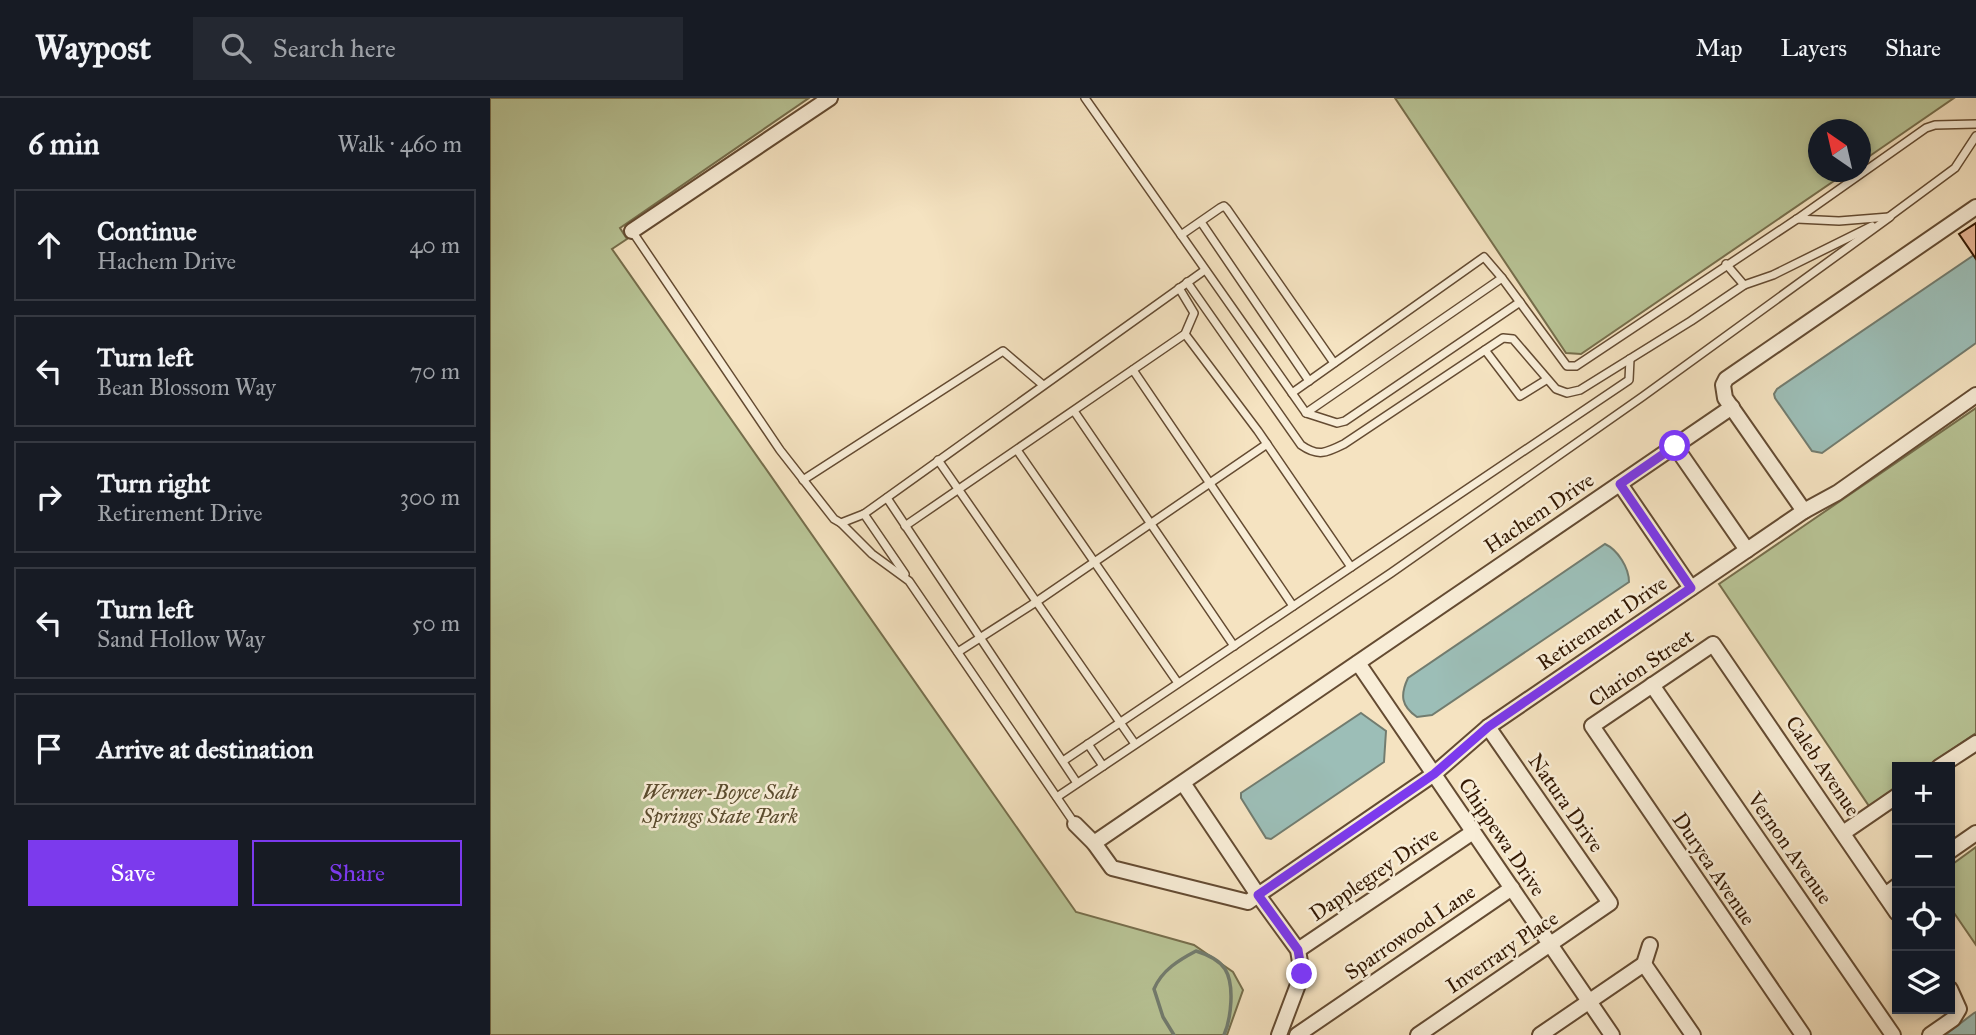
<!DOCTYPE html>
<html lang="en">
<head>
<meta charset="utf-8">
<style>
	:root { --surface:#171b24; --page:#242831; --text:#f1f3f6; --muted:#9ea1a6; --line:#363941; --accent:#7c3aed }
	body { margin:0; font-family:"IM FELL Great Primer",serif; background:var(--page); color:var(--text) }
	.controls { position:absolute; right:21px; bottom:21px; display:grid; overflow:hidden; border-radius:0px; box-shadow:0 4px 10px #0003 }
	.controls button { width:63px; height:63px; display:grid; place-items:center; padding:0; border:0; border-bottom:2px solid var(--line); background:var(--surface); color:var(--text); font:35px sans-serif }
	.compass { position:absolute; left:1318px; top:21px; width:63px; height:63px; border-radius:50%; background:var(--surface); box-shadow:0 4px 10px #0003; rotate:326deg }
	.stop { position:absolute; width:21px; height:21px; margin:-16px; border:5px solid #7c3aed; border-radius:50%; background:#fff }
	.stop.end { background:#7c3aed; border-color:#fff; box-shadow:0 2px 7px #0008 }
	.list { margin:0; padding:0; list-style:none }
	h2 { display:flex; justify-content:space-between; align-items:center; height:91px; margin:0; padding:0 28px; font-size:30px }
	h2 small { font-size:23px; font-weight:400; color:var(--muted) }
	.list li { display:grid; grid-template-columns:46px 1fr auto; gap:21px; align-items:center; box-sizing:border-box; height:112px; margin:0 14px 14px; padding:0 14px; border:2px solid var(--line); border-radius:0px }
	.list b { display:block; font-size:26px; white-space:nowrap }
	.list p { margin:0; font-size:23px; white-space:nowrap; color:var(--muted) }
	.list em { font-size:23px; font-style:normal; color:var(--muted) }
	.actions { display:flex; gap:14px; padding:21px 28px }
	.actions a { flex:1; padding:16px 0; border:2px solid var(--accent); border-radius:0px; text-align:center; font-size:24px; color:var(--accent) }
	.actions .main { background:var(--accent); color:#fff }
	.icon { flex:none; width:38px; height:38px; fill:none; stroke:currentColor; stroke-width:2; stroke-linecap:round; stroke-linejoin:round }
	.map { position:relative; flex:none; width:1486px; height:937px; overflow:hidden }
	header { display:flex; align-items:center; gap:42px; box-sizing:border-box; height:98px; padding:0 35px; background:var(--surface); border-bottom:2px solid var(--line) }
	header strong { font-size:33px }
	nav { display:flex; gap:38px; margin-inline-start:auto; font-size:24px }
	.search { width:490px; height:63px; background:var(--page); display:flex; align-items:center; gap:18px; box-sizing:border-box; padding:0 24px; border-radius:0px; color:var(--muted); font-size:26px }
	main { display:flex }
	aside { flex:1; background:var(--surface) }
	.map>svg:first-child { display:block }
	.green { fill:#b8c496; stroke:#766e4c; stroke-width:2 }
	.water { fill:#9cbeb7; stroke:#727c6f; stroke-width:2 }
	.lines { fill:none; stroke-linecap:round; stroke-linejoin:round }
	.stream { stroke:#727c6f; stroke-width:3.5 }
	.building { fill:#e8b695; stroke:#331802; stroke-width:2 }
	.service-casing { stroke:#644b32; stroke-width:10 }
	.minor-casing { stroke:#644b32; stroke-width:18 }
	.service { stroke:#f8edd7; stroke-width:7 }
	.minor { stroke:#f8edd7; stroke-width:14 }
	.route { stroke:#7c3aed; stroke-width:9 }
	.labels { text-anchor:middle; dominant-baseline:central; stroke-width:5; stroke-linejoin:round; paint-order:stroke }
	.street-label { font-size:21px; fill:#331802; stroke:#f8edd7 }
	.park-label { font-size:21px; font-style:italic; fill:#5b4c2e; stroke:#f8edd7 }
</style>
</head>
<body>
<header>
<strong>Waypost</strong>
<div class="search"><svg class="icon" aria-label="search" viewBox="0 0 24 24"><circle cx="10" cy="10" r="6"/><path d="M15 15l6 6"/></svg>Search here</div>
<nav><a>Map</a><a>Layers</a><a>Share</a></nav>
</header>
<main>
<aside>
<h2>6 min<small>Walk · 460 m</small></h2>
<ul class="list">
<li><svg class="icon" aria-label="ahead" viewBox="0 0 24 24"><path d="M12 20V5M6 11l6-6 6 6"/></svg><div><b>Continue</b><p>Hachem Drive</p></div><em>40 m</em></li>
<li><svg class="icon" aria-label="left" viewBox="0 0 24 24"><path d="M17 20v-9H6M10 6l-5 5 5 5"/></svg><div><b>Turn left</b><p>Bean Blossom Way</p></div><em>70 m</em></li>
<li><svg class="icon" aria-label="right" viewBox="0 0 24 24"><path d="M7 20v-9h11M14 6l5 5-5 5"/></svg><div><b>Turn right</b><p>Retirement Drive</p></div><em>300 m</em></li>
<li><svg class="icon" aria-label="left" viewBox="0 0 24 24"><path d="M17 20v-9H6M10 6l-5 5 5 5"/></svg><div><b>Turn left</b><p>Sand Hollow Way</p></div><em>50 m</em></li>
<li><svg class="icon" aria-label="arrive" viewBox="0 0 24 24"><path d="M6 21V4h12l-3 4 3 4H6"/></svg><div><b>Arrive at destination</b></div></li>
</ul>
<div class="actions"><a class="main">Save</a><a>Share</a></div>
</aside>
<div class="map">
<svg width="1486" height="937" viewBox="0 0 1486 937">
	<rect width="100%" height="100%" fill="#f5e3c1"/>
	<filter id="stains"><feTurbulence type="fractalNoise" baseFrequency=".00286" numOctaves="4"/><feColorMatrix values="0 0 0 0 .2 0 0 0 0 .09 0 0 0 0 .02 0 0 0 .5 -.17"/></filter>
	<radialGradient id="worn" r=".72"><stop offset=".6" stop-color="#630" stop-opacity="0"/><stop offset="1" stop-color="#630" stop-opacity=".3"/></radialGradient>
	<!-- green -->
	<g class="green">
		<polygon points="0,0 319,0 130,130 137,141 122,151 586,814 704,847 743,874 753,892 737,937 0,937"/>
		<polygon points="905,0 1464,0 1371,64 1370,32 1328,32 1328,74 1357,74 1091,256 1076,255"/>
		<polygon points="1486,310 1486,635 1436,669 1407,669 1407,689 1379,708 1229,486"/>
		<polygon points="1486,749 1486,847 1460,809 1460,768"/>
	</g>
	<!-- water -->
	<g class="water">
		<polygon points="1484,157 1486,161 1486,245 1332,355 1322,353 1285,300 1284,296 1287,291"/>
		<path d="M 1115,446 C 1128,452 1139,470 1139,484 L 942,617 L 927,619 C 911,608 910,597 918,580 Z"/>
		<polygon points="871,615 896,633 894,664 781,741 776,740 751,700 751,695"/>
		<polygon points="1486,914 1486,937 1455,937 1484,915"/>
	</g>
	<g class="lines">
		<!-- stream -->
		<path class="stream" d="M 684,937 L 673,919 L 664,891 C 672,872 689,862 706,853 C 716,856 729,862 735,871 C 745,887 741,921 734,937"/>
	</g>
	<!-- building -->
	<polygon class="building" points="1486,125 1486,161 1469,136"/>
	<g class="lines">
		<!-- service casing -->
		<g class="service-casing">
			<g id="service">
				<polyline points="595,0 816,315 1012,180 1077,268 1086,268 1307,121 1436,30 1445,27 1486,26"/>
				<polyline points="1307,121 1349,123 1399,119"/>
				<polyline points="1396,121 1465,70 1486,38"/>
				<polyline points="711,124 819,283"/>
				<polyline points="142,133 290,352 344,421 351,425 374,416 715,172"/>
				<polyline points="691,137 730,110 734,108 737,111 844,265"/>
				<polyline points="1236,166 1254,187 1283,177 1382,128"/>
				<path d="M 697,184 L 811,347 C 828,359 836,355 854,346 L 1013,240 L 1023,241 L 1066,291 L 1077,295 L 1090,292 L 1201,223 L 1254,187"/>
				<polyline points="695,236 768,333 861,469"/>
				<polyline points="995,252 1030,298 1056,282"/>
				<polyline points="643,272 803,508"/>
				<polyline points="802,295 994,159 1012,180"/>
				<polyline points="584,313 744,548"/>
				<polyline points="816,315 847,325 855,323 1030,204"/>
				<polyline points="527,352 688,585"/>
				<polyline points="448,362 645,646"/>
				<polyline points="313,382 513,253 553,287"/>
				<polyline points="397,400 587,685"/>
				<polyline points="374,416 415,476"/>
				<polyline points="351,425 382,456 419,483 585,726"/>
				<polyline points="415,428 695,236 704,215 689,190"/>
				<polyline points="468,554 546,504 777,346"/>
				<polyline points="598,646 613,668"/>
				<polyline points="573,663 1139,282 1140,261"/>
				<polyline points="567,699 901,475 1152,299 1400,119"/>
			</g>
		</g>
		<!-- minor casing -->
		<g class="minor-casing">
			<g id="minor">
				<polyline points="142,133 340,0"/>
				<polyline points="1185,348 1257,452"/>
				<polyline points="1130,386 1201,490"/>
				<polyline points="1314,413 1235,300 1233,287 1236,281 1486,109"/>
				<polyline points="868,565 1122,937"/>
				<polyline points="1162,587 1403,937"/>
				<polyline points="1449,669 1486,645"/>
				<polyline points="693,685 768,797 944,676 998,629 1314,413 1347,395 1486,297"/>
				<polyline points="585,726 604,745 622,770 758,804 768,797 808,852 812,876 789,937"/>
				<polyline points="1353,735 1407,698"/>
				<polyline points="604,745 1242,309"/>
				<polyline points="1460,753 1486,735"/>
				<polyline points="1395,797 1407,788"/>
				<polyline points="808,852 983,734"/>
				<polyline points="1154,866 1203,937"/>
				<polyline points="807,937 1022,790"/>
				<polyline points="928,937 1120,805 998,629"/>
				<polyline points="1050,937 1154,866 1160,847"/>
				<polyline points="1313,937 1102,628 1223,546 1407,815"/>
				<polyline points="1440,937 1463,921 1469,911 1460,891"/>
			</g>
		</g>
		<!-- service -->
		<use href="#service" class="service"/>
		<!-- minor -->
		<use href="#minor" class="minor"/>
	</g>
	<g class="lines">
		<!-- route -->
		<polyline class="route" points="812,876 808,852 768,797 944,676 998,629 1201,490 1130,386 1185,348"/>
	</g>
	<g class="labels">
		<!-- street labels -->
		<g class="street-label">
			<text transform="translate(1049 415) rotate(-34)">Hachem Drive</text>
			<text transform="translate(1112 525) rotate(-34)">Retirement Drive</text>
			<text transform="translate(1151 570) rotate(-34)">Clarion Street</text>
			<text transform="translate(1333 668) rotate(56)">Caleb Avenue</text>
			<text transform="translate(1076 705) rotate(55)">Natura Drive</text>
			<text transform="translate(1012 739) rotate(56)">Chippewa Drive</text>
			<text transform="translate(1300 750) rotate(55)">Vernon Avenue</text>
			<text transform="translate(1224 771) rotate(56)">Duryea Avenue</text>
			<text transform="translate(884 776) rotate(-34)">Dapplegrey Drive</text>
			<text transform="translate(920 834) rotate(-34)">Sparrowood Lane</text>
			<text transform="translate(1012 854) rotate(-34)">Inverrary Place</text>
		</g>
		<!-- park labels -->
		<g class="park-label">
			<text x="230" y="694">Werner-Boyce Salt<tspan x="230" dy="24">Springs State Park</tspan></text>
		</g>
	</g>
	<rect width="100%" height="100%" filter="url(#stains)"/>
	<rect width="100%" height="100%" fill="url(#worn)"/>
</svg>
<div class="controls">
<button>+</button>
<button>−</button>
<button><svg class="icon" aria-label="locate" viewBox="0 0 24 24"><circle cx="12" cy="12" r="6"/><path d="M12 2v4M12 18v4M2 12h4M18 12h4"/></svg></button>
<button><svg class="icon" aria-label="layers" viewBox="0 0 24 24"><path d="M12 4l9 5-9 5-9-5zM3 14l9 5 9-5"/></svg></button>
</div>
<svg class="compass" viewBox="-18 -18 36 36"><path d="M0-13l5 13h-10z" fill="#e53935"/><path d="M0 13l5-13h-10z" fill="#9ea1a6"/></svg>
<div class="stop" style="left:1185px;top:348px"></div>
<div class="stop end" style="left:812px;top:876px"></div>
</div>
</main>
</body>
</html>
